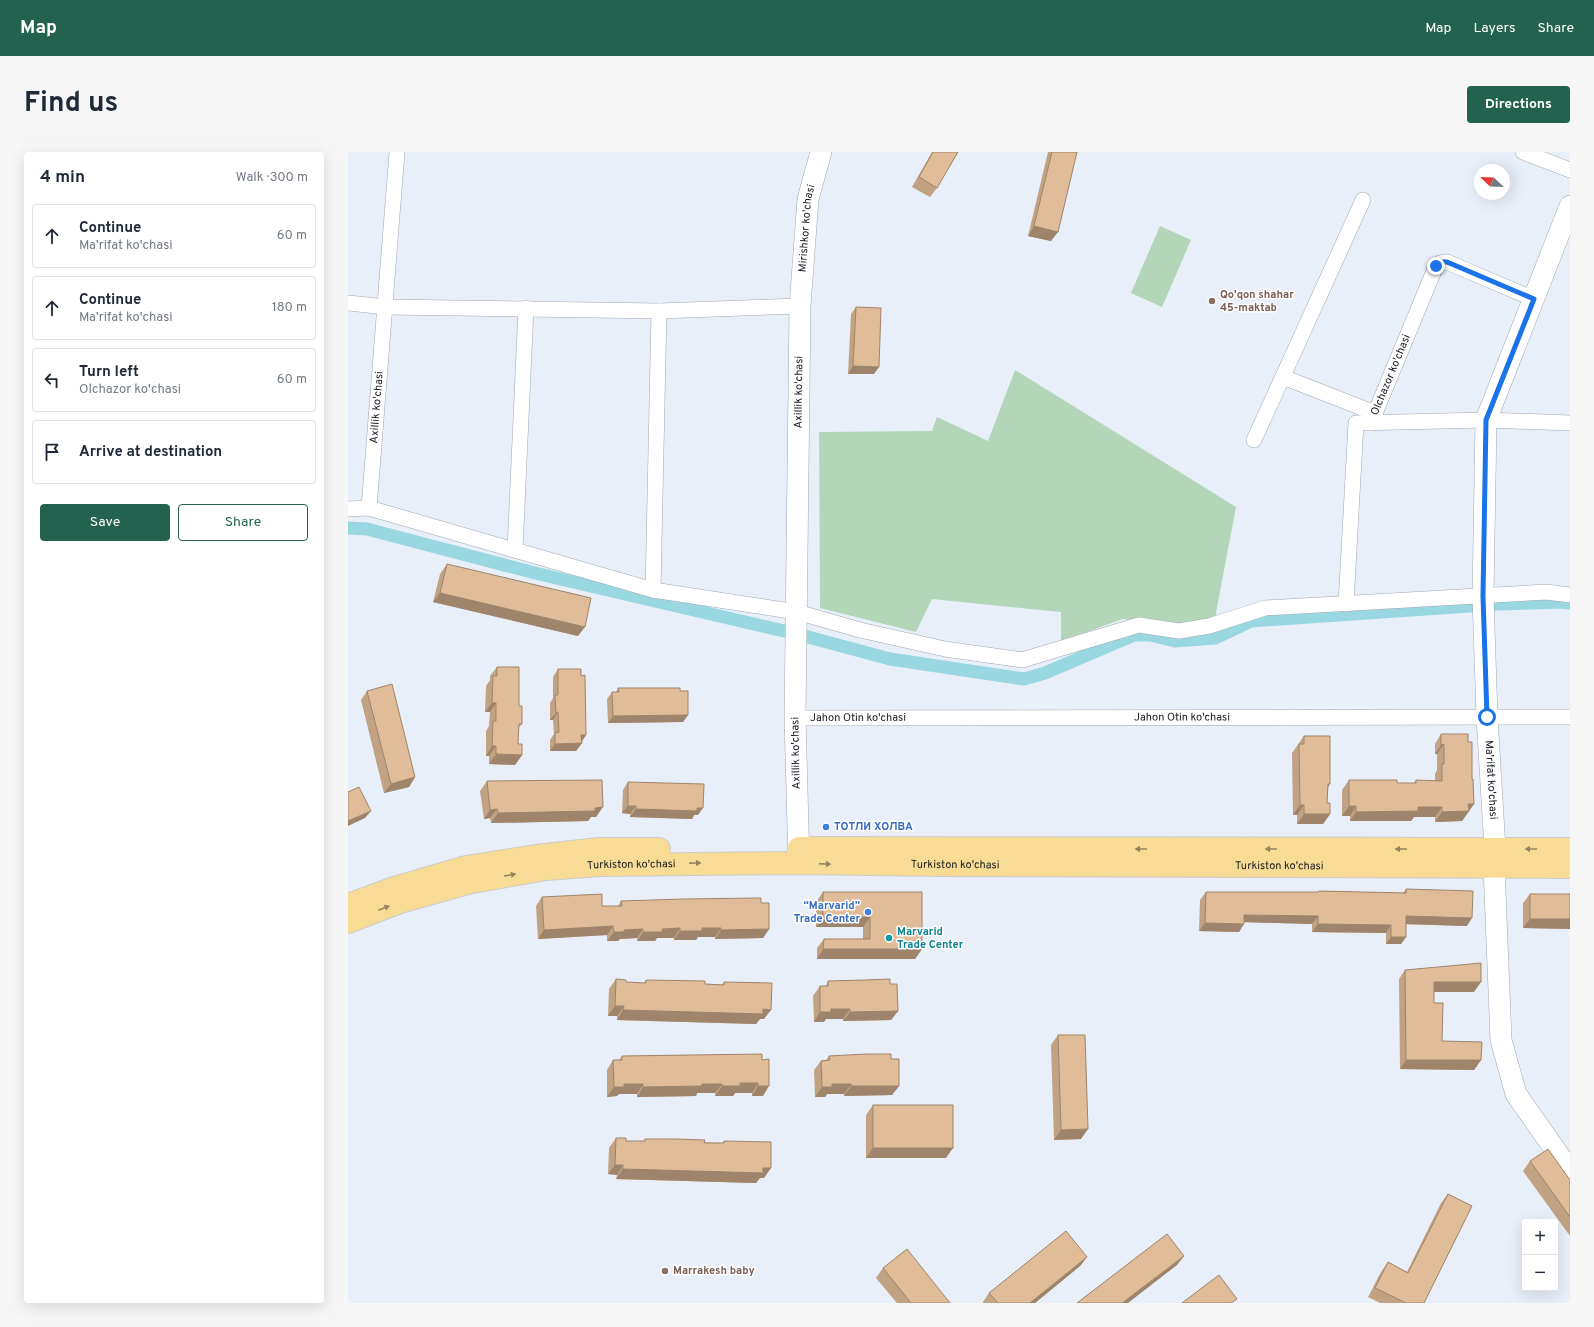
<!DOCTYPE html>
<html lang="en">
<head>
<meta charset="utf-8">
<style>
	:root { --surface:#fff; --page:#f6f6f7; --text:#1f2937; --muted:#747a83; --line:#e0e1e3; --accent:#23624f }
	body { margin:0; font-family:Overpass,sans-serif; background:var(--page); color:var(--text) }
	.controls { position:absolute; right:12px; bottom:12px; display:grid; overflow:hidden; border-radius:4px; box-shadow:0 4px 16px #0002 }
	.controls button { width:36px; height:36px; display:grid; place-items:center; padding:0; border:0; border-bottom:1px solid var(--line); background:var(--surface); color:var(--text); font:20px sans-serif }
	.compass { position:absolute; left:1126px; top:12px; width:36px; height:36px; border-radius:50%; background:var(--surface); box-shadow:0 4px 16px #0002; rotate:293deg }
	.stop { position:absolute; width:12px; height:12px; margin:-9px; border:3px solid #1a73e8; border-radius:50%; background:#fff }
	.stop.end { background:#1a73e8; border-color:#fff; box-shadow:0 1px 4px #0008 }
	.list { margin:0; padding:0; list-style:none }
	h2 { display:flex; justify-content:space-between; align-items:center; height:52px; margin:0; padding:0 16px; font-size:17px }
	h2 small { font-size:13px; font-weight:400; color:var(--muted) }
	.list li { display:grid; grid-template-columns:26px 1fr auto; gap:12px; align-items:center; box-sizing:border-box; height:64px; margin:0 8px 8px; padding:0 8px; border:1px solid var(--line); border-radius:4px }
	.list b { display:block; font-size:15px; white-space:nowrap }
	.list p { margin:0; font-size:13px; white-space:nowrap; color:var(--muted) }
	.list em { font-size:13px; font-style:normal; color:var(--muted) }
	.actions { display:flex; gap:8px; padding:12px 16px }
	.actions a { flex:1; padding:9px 0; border:1px solid var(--accent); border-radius:4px; text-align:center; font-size:14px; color:var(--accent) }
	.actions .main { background:var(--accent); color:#fff }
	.icon { flex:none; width:22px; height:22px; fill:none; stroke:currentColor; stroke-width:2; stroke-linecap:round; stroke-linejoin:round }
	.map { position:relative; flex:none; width:1222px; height:1151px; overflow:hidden; border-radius:4px }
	header { display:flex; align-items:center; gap:24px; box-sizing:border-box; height:56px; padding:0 20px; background:var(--accent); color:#fff }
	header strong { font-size:19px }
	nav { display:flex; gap:22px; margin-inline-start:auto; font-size:14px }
	.intro { display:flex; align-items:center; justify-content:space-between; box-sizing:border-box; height:96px; padding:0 24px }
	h1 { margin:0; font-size:28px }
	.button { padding:10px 18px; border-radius:4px; background:var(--accent); color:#fff; font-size:14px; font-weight:700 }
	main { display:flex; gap:24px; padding:0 24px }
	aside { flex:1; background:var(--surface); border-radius:4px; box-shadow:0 4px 16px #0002 }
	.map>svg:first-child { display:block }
	.green { fill:#b2d6b7 }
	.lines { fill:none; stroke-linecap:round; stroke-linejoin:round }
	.canal { stroke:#9ad8e1; stroke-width:13 }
	.street-casing { stroke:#a1a7b0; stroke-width:16 }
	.secondary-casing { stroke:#a1a7b0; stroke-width:22 }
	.primary-casing { stroke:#cccccd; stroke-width:24 }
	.street { stroke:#fff; stroke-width:15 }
	.secondary { stroke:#fff; stroke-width:21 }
	.primary { stroke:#f8dc95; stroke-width:22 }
	.wall { fill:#c1a283 }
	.shaded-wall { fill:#9d846a }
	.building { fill:#e0bc98; stroke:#9d846a }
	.oneway { fill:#93845f }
	.route { stroke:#1a73e8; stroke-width:5 }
	.education-dot { fill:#8d6e63; stroke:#fff; stroke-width:1.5 }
	.shop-dot { fill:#3f7fe0; stroke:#fff; stroke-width:1.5 }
	.culture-dot { fill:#0f9aa8; stroke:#fff; stroke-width:1.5 }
	.labels { text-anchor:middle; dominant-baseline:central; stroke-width:3; stroke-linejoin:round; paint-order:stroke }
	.street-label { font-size:11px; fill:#17191d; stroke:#fff }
	.education-label { font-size:11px; font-weight:bold; fill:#785e54; stroke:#fff; text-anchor:start }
	.shop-label { font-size:11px; font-weight:bold; fill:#366cbe; stroke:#fff; text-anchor:start }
	.culture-label { font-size:11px; font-weight:bold; fill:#0d838f; stroke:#fff; text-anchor:start }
</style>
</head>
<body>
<header>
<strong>Map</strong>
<nav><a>Map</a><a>Layers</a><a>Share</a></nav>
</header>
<div class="intro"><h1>Find us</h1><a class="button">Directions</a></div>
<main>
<aside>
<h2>4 min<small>Walk · 300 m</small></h2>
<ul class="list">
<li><svg class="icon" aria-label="ahead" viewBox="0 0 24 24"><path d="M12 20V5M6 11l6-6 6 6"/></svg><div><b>Continue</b><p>Ma’rifat ko'chasi</p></div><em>60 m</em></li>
<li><svg class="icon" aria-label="ahead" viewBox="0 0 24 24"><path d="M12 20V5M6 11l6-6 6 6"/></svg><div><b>Continue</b><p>Ma’rifat ko'chasi</p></div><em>180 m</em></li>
<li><svg class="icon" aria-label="left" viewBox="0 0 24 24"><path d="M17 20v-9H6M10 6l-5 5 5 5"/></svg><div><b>Turn left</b><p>Olchazor ko'chasi</p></div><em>60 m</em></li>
<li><svg class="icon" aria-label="arrive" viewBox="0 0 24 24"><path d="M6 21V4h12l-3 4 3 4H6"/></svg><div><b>Arrive at destination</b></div></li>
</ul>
<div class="actions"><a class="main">Save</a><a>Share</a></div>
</aside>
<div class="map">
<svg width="1222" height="1151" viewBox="0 0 1222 1151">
	<rect width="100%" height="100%" fill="#e8eff8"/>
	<!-- green -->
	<g class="green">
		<polygon points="812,74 843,88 814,155 783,141"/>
		<polygon points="667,218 888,355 867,466 826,473 775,467 713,489 713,460 584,447 568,480 472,456 471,280 584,279 589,265 640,289"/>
	</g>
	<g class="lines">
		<!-- canal -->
		<polyline class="canal" points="0,376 19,377 191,422 449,482 542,507 676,527 697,521 786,483 802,483 827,489 867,486 903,469 1151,452 1214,450 1222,451"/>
		<!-- street casing -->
		<g class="street-casing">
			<g id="street">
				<polyline points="1175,0 1222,18"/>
				<polyline points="0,151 38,155 311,159 452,154"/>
				<polyline points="935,225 1027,261"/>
				<path id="s1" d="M 1023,271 L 1088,114 L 1092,111 L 1099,110 L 1186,147"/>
				<polyline points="906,288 1015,48"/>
				<path id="s2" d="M 21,356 L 49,0"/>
				<polyline points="0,357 21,356 305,438 449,460 512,478 597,497 674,508 791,473 831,479 861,474 917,456 1199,440 1222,443"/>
				<polyline points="167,398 178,156"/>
				<polyline points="305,438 311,159"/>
				<polyline points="998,452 1008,271 1138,268 1222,271"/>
				<path id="s3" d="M 447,566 L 1222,565"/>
			</g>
		</g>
		<!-- secondary casing -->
		<g class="secondary-casing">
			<g id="secondary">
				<path id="s4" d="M 1222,54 L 1138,268 L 1135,444 L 1139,565 L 1147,697 L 1146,715 L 1153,888 L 1168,942 L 1222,1019"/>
				<path id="s5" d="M 451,711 L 447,566 L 452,154 L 460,47 L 473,0"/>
			</g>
		</g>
		<!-- primary casing -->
		<g class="primary-casing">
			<g id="primary">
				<polyline points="451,696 1222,697"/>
				<polyline points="0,753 46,736 118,715 188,704 251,697 311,697"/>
				<path id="s6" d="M 0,770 L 52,750 L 124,730 L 198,717 L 252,713 L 451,711 L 594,713 L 1222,715"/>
			</g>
		</g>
		<!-- street -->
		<use href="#street" class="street"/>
		<!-- secondary -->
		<use href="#secondary" class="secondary"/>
		<!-- primary -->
		<use href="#primary" class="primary"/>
	</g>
	<!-- wall -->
	<g class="wall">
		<polygon points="584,0 610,0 589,36 582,45 564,35"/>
		<polygon points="700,0 729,0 703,89 680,84"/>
		<polygon points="508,155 526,222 500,222 503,162"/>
		<polygon points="99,412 230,484 85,450 92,422"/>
		<polygon points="149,515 171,554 174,572 170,576 170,592 174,603 167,613 141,612 141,604 138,604 138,579 141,574 142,560 137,560 138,534 142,528 142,524"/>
		<polygon points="210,517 234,589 234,591 228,599 202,599 202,588 206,582 205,568 202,568 202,551 205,546 205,525"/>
		<polygon points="270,536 332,539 340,563 335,570 260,571 259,547 264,540 268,540"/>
		<polygon points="19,539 67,625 61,635 36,641 13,548"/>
		<polygon points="1093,582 1120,590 1124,627 1126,652 1114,669 1087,670 1087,665 1066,665 1063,669 1002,669 1002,664 994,664 994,638 1001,628 1049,631 1066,631 1068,628 1087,629 1087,622 1089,618 1089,602 1087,602 1087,592"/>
		<polygon points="956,584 982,632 980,636 979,651 982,662 975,672 949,672 949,663 945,663 944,601"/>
		<polygon points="139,629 248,665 243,665 240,669 143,671 142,666 136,667 132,639"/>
		<polygon points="280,630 350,663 346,663 344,667 282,665 282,662 274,661 275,638"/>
		<polygon points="1058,737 1119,774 1058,772 1058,785 1053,792 1038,792 1038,781 964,780 964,772 896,770 891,780 851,779 852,748 858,740 970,740 971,739 1055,741"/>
		<polygon points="475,740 574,740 574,797 567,807 469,807 469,796 476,787 515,787 515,775 468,775 468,750"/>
		<polygon points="1182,742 1222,742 1222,777 1175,776 1175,751"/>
		<polygon points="194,745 254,754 270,754 273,749 413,751 421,777 415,786 367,787 367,785 350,785 348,788 326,788 326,786 309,786 307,789 289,789 289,786 272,787 270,789 259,789 259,783 190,787 188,754"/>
		<polygon points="1057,818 1126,840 1086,840 1086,851 1094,889 1133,908 1126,918 1052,917 1051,827"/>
		<polygon points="268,827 278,830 296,831 298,828 357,832 374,833 376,830 416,867 412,867 408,872 269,868 269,864 260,864 261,837"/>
		<polygon points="480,829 542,832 550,859 543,868 495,869 495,867 478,867 476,870 466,870 465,844 472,834 478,834"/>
		<polygon points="710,883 733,987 706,988 703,893"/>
		<polygon points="414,902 415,944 404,944 404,941 387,941 385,944 367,944 367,941 349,941 348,944 289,945 289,942 271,942 269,944 259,945 259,918 265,908 271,908 274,904"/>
		<polygon points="481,904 543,907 551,934 544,943 496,944 496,942 479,942 477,945 467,945 466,918 473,909 478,908"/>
		<polygon points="525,953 598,1006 518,1006 518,963"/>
		<polygon points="268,986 278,989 296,989 297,987 374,991 376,989 416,1026 412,1026 408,1031 268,1027 269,1023 260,1022 261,996"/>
		<polygon points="1182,1009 1222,1028 1222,1084 1175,1019"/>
		<polygon points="1100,1042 1076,1151 1032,1151 1020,1145 1033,1120 1040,1110 1059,1120 1093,1051"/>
		<polygon points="739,1105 732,1114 687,1151 635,1151 635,1150 641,1141"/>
		<polygon points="535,1116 602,1151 549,1151 528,1126"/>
	</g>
	<!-- shaded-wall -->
	<g class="shaded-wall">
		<polygon points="686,74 710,80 703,89 680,84"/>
		<polygon points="505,214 531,215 526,222 500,222"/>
		<polygon points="92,441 237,475 230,484 85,450"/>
		<polygon points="144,551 148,551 142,560 137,560"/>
		<polygon points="210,560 205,568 202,568 208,561"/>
		<polygon points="340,563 335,570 260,571 265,564"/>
		<polygon points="233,583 238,583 233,591"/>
		<polygon points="234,591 228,599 202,599 207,592"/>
		<polygon points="1096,592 1089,602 1087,602 1093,593"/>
		<polygon points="144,594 148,594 141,604 138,604"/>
		<polygon points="148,602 174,603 167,613 141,612"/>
		<polygon points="67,625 61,635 36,641 43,632"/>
		<polygon points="1120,652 1126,652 1114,669 1087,670 1094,660"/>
		<polygon points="952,653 956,653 949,663 945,663"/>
		<polygon points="280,654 288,654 282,662 274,661"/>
		<polygon points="1001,654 1008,654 1002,664 994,664"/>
		<polygon points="255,655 248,665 243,665 240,669 143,671 150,661"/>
		<polygon points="1070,655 1094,655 1087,665 1066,665 1063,669 1002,669 1008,660"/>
		<polygon points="349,656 355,656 350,663 346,663 344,667 282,665 288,657"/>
		<polygon points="149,657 142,666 136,667 142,658"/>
		<polygon points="23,659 17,666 0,674 0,669"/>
		<polygon points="956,662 982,662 975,672 949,672"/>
		<polygon points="896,763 970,764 964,772 891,770"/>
		<polygon points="1058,764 1124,766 1119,774 1053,772"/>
		<polygon points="475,765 522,765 515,775 468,775"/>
		<polygon points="1182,767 1222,767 1222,777 1175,776"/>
		<polygon points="857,771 896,772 891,780 851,779"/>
		<polygon points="970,772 1043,773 1038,781 964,780"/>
		<polygon points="265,774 259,783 190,787 196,778"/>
		<polygon points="332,776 326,786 309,786 307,789 289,789 295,780 314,777"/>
		<polygon points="354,776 373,776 367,785 350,785 348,788 326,788 332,779"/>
		<polygon points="295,777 289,786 272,787 270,789 259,789 266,780 276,778"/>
		<polygon points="421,777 415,786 367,787 373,778"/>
		<polygon points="1043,785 1058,785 1053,792 1038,792"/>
		<polygon points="475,797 574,797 567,807 469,807"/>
		<polygon points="1086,830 1133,830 1126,840 1079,840"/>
		<polygon points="267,854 276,854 269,864 260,864"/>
		<polygon points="483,857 502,857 495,867 478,867 476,870 466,870 472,860"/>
		<polygon points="275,858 415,857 423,858 416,867 412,867 408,872 269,868"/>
		<polygon points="550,859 543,868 495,869 502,860"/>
		<polygon points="1058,908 1133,908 1126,918 1052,917"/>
		<polygon points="392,931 410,931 404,941 387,941 385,944 367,944 374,934"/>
		<polygon points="276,932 295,932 289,942 271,942 269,944 259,945 266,935"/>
		<polygon points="354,932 374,932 367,941 349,941 348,944 289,945 295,935"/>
		<polygon points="484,932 503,932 496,942 479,942 477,945 467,945 474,935"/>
		<polygon points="410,934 421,934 415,944 404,944"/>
		<polygon points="503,934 551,934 544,943 496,944"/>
		<polygon points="740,977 733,987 706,988 713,978"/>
		<polygon points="525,996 605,996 598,1006 518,1006"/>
		<polygon points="267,1013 275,1013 269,1023 260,1022"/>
		<polygon points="423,1016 416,1026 412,1026 408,1031 268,1027 275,1017"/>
		<polygon points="836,1104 829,1113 780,1151 774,1151"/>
		<polygon points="739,1105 732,1114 687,1151 682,1151"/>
	</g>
	<!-- building -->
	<g class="building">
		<polygon points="585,0 610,0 589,36 571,25"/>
		<polygon points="704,0 729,0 710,80 686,74"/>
		<polygon points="508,155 533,156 531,215 505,214"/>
		<polygon points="99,412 243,446 237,475 92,441"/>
		<polygon points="149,515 171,515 171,554 174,554 174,572 171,572 170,592 174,592 174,603 148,602 148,594 144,594 145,569 148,569 148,551 144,551 145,524 149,524"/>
		<polygon points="210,517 233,517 233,524 237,523 238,583 233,583 234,591 207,592 207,581 211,580 210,560 208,561 207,543 210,543"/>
		<polygon points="44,532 67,625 43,632 19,539"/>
		<polygon points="270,536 332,536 332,539 340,539 340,563 265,564 264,540 271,540"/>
		<polygon points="1093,582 1120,582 1120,590 1124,590 1124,627 1125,627 1126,652 1120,652 1121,659 1094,660 1094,655 1070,655 1070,659 1008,660 1008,654 1001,654 1001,628 1049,628 1049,631 1068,631 1068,628 1094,629 1094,612 1096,612 1096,592 1093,593"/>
		<polygon points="956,584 982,584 982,632 980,632 979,651 982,651 982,662 956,662 956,653 952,653 951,592 956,592"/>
		<polygon points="254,628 255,655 247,656 247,659 150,661 149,657 142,658 139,629"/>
		<polygon points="280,630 356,632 355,656 349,656 349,659 288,657 288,654 280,654"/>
		<polygon points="11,635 23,659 0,669 0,640"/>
		<polygon points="1058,737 1125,739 1124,766 1058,764 1058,785 1043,785 1043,773 970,772 970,764 896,763 896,772 857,771 858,740 970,740 971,739 1058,741"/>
		<polygon points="475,740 574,740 574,797 475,797 476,787 522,787 522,765 475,765"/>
		<polygon points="254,742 254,754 274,754 273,749 335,747 413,746 413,751 421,751 421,777 373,778 373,776 354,776 354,779 332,779 332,776 314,777 314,780 295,780 295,777 276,778 276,780 266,780 265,774 196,778 194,745"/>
		<rect x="1182" y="742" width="40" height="25"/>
		<polygon points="1133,811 1133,830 1086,830 1086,851 1095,851 1094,889 1134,890 1133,908 1058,908 1057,818"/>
		<polygon points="268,827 278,828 278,830 298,831 298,828 357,829 357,832 376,833 376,830 424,831 423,858 415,857 415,862 275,858 276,854 267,854"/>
		<polygon points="542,827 542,832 549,832 550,859 502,860 502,857 483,857 483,860 472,860 472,834 480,834 480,829 517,828"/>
		<polygon points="710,883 737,883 740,977 713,978"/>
		<polygon points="414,902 414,908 421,907 421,934 410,934 410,931 392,931 392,934 374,934 374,932 354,932 354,934 295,935 295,932 276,932 276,935 266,935 265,908 274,908 274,904"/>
		<polygon points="518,902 543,902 543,907 551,907 551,934 503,934 503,932 484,932 484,935 474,935 473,909 482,908 481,904"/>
		<rect x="525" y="953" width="80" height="43"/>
		<polygon points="268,986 278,986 278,989 297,989 297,987 327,987 357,988 356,991 376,991 376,989 423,990 423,1016 415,1016 415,1021 275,1017 275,1013 267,1013"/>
		<polygon points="1200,997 1222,1028 1222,1065 1182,1009"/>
		<polygon points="1100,1042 1124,1054 1076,1151 1058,1151 1027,1136 1040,1110 1060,1121"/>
		<polygon points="718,1079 739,1105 682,1151 650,1151 641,1141"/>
		<polygon points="819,1082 836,1104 774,1151 729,1151"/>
		<polygon points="559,1097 602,1151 563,1151 535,1116"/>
		<polygon points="871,1123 889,1147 883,1151 834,1151"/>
	</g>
	<!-- one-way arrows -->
	<defs><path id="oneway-solid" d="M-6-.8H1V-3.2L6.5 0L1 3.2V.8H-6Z"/></defs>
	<g class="oneway">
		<use href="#oneway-solid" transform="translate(793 697) rotate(-180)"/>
		<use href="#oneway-solid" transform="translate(923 697) rotate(-180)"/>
		<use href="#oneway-solid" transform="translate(1053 697) rotate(-180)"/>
		<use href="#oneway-solid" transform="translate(1183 697) rotate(-180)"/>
		<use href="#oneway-solid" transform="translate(347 711) rotate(-1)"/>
		<use href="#oneway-solid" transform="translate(477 712) rotate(2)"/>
		<use href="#oneway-solid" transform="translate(162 723) rotate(-10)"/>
		<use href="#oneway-solid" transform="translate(36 756) rotate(-21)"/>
	</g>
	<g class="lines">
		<!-- route -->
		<polyline class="route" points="1088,114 1092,110 1099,110 1186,147 1138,268 1135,444 1139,565"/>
	</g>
	<!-- markers -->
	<g class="education-dot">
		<circle cx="864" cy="149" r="4"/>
		<circle cx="317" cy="1119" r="4"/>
	</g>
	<g class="shop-dot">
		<circle cx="478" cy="675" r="4"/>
		<circle cx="520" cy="760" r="4"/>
	</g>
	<circle class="culture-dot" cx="541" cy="786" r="4"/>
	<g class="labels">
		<!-- street labels -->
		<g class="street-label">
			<text stroke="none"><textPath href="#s5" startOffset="635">Mirishkor ko'chasi</textPath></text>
			<text stroke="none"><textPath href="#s1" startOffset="52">Olchazor ko'chasi</textPath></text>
			<text stroke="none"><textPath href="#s5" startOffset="471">Axillik ko'chasi</textPath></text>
			<text stroke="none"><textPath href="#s2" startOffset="101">Axillik ko'chasi</textPath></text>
			<text stroke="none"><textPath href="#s3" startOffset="63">Jahon Otin ko'chasi</textPath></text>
			<text stroke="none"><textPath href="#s3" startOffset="387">Jahon Otin ko'chasi</textPath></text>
			<text transform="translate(448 601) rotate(-91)">Axillik ko'chasi</text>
			<text stroke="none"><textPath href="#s4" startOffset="590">Ma’rifat ko'chasi</textPath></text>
			<text stroke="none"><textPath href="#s6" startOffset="291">Turkiston ko'chasi</textPath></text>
			<text stroke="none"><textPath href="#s6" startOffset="615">Turkiston ko'chasi</textPath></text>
			<text stroke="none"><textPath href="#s6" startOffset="939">Turkiston ko'chasi</textPath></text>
		</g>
		<!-- education labels -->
		<g class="education-label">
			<text x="872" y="143">Qo'qon shahar<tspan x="872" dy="13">45-maktab</tspan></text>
			<text x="325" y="1119">Marrakesh baby</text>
		</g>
		<!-- shop labels -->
		<g class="shop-label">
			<text x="486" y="675">ТОТЛИ ХОЛВА</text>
			<text x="512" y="754" text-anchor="end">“Marvarid”<tspan x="512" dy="13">Trade Center</tspan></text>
		</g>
		<!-- culture labels -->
		<g class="culture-label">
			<text x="549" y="780">Marvarid<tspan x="549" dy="13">Trade Center</tspan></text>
		</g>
	</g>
</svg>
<div class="controls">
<button>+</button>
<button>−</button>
</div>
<svg class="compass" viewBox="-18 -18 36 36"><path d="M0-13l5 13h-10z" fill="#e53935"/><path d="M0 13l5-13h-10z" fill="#747a83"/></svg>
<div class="stop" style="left:1139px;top:565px"></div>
<div class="stop end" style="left:1088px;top:114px"></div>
</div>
</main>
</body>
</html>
